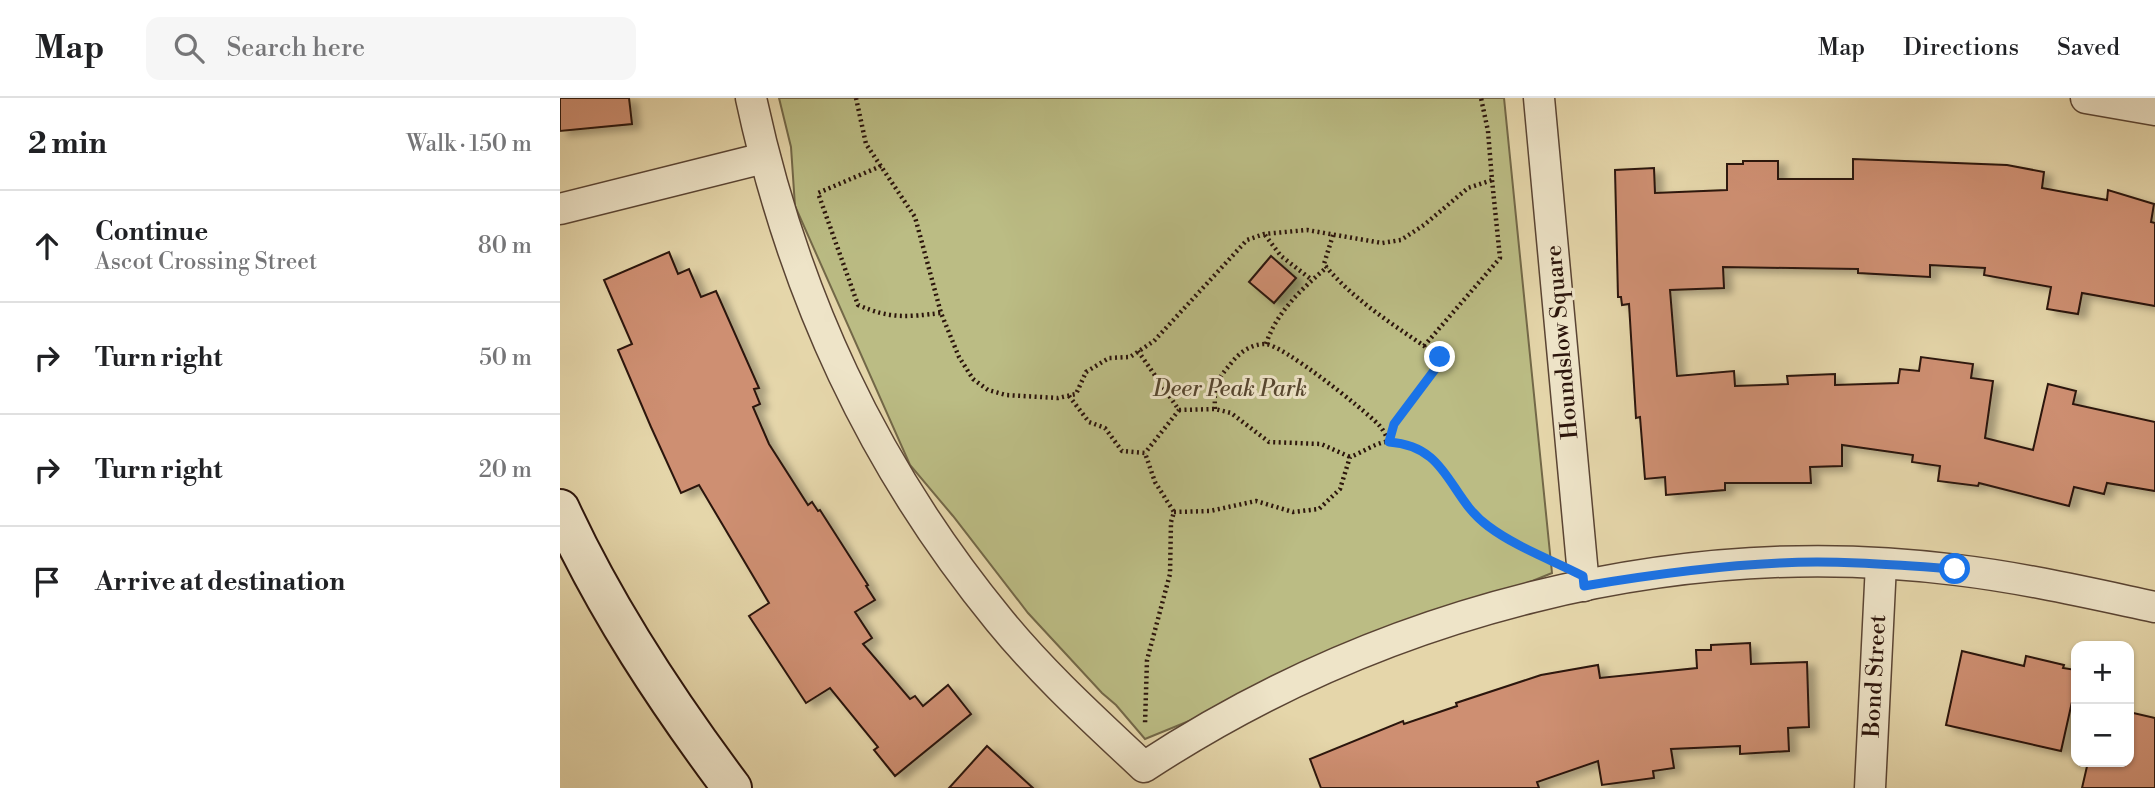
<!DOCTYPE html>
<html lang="en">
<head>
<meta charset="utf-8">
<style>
	:root { --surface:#fff; --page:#f6f6f6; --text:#202124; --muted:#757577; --line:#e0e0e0 }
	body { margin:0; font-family:"Libre Bodoni",serif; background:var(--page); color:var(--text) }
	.controls { position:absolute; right:21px; bottom:21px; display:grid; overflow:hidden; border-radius:14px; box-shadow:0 2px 5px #0004 }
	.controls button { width:63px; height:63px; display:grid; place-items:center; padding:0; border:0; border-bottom:2px solid var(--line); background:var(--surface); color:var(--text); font:35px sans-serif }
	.stop { position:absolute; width:21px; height:21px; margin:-16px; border:5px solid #1a73e8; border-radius:50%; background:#fff }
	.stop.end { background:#1a73e8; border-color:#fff; box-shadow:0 2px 7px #0008 }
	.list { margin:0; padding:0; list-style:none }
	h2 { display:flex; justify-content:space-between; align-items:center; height:91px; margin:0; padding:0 28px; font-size:30px }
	h2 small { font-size:23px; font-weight:400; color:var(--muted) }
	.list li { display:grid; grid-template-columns:46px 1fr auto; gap:21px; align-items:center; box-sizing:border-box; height:112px; padding:0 28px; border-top:2px solid var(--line) }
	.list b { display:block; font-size:26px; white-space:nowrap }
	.list p { margin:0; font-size:23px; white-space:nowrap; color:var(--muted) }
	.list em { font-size:23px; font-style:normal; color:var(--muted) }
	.icon { flex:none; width:38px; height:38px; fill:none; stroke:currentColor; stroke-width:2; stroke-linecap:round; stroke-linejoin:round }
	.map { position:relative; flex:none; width:1595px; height:690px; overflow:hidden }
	header { display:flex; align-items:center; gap:42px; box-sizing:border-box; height:98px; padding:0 35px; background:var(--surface); border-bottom:2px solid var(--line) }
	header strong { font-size:33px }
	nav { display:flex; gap:38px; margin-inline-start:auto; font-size:24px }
	.search { width:490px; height:63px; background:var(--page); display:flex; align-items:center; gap:18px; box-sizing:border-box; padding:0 24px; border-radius:14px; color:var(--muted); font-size:26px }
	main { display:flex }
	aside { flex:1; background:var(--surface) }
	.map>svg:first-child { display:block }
	.green { fill:#bbbc84; stroke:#736848; stroke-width:2 }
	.building { fill:#ce8f72; stroke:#2b140b; stroke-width:2; filter:url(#shadow) }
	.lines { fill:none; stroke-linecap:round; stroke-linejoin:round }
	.street-casing { stroke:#5a4433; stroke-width:33 }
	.secondary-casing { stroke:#2b140b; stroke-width:42 }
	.path { stroke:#2b140b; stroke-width:4.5; stroke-dasharray:2 3.5; stroke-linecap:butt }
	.street { stroke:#eee4c8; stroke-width:30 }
	.secondary { stroke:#eee4c8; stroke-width:38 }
	.route { stroke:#1a73e8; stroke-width:9 }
	.labels { text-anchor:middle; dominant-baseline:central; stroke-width:6; stroke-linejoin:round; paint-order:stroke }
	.street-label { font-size:23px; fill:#2b140b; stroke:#eee4c8 }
	.park-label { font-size:23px; font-style:italic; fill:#56462f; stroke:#eee4c8 }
</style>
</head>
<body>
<header>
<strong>Map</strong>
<div class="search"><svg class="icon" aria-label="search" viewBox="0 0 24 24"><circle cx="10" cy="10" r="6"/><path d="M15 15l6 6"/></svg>Search here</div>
<nav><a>Map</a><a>Directions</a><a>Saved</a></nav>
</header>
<main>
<aside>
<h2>2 min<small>Walk · 150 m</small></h2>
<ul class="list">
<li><svg class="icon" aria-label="ahead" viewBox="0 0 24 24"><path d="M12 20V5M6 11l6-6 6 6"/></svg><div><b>Continue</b><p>Ascot Crossing Street</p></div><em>80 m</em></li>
<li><svg class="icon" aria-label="right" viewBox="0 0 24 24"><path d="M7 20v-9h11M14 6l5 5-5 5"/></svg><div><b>Turn right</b></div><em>50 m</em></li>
<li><svg class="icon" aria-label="right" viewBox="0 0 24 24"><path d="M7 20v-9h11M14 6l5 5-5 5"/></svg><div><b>Turn right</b></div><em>20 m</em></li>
<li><svg class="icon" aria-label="arrive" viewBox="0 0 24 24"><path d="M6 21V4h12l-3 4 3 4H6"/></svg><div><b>Arrive at destination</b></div></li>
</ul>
</aside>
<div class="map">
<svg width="1595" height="690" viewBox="0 0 1595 690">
	<defs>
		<filter id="shadow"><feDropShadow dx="8" dy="4.5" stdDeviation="3.5" flood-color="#0004"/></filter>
	</defs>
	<rect width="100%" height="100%" fill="#e5d6aa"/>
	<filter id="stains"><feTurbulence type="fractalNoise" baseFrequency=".00286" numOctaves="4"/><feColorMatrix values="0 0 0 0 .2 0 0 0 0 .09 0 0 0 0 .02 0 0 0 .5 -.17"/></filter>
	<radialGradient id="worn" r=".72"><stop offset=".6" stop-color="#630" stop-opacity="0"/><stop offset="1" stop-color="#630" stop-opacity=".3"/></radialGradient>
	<!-- green -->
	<polygon class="green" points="219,0 944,0 992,475 585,641 556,607 542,595 468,515 393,418 350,367 235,108 231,49"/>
	<!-- building -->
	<g class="building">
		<polygon points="0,0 69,0 72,26 0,33"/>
		<polygon points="1293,61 1447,67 1484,74 1482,90 1547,102 1548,92 1594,106 1591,124 1595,125 1595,208 1522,195 1518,216 1487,211 1491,189 1424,177 1425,170 1370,167 1370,179 1298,175 1298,171 1163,169 1164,190 1110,192 1117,278 1174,273 1175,288 1228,286 1227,278 1275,276 1275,287 1338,285 1340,271 1359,273 1361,259 1413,266 1411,280 1433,283 1425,340 1473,352 1488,286 1516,293 1513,306 1595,324 1595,393 1547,385 1544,396 1514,389 1509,408 1419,385 1418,388 1378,383 1380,368 1352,364 1353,357 1282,347 1282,368 1250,369 1251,385 1165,385 1165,392 1106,397 1105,379 1085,381 1080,319 1076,320 1069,206 1062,207 1061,199 1058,199 1055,72 1094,70 1095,95 1167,92 1167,66 1183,66 1183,63 1218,63 1218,81 1293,81"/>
		<polygon points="109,154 118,176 129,171 141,199 156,193 199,290 194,291 200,306 193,309 209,346 248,407 252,404 258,413 260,412 308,487 306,488 315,502 295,514 312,540 303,546 350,601 355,598 363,608 388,587 411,616 335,678 314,652 318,649 270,590 246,605 189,518 209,505 139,387 121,395 91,329 58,252 72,246 44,182"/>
		<polygon points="711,158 736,180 714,205 689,184"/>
		<polygon points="1190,545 1191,566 1247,564 1249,629 1228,630 1229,653 1180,656 1180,648 1111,651 1114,670 1093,673 1094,680 1042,687 1038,663 977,684 979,690 761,690 750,661 843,623 844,626 897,608 896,605 981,577 1038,567 1040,580 1137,570 1136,552 1151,552 1151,547"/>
		<polygon points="1402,553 1464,568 1466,558 1504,567 1503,570 1516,572 1516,586 1501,653 1386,627"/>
		<polygon points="1569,614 1595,620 1595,690 1522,690 1528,664 1569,664"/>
		<polygon points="427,648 473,690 389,690"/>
	</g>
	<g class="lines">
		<!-- street casing -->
		<g class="street-casing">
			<g id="street">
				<path d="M 191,0 C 233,195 312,367 439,522 C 483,576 534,622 584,669 C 820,514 1115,436 1397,472 C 1464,480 1529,495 1595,509"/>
				<polyline points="979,0 1024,488"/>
				<polyline points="1526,0 1595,12"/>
				<polyline points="0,111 204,60"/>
				<polyline points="1310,690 1321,466"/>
			</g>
		</g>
		<!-- secondary casing -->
		<g class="secondary-casing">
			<path id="secondary" d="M 0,411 C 46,511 106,602 172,690"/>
		</g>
		<!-- path -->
		<g class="path">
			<polyline points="296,0 306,46 355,119 381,215 399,259 413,281 428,292 446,297 498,300 516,296 526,274 549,260 570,259 594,243 687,142 704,136 747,132 822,145 841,142 864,127 908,90 932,82 928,33 921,0"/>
			<path d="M 321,68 L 258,95 L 298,207 C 330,221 347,219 381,215"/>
			<polyline points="705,137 721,158 752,182"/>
			<path d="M 773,137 L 764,166 C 793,203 842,232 880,259 L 879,266 L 834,325 L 829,344"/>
			<path d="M 706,246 C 717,213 742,191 767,169"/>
			<polyline points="864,248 940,160 932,82"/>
			<polyline points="578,253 619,312 585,355"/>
			<polyline points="509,298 529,324 545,330 562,353 585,355 595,384 614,414 611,424 610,476 587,562 585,626"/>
			<path d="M 655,311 C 654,286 656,283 673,263 C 680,254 692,246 705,246 C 722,246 803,311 818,326 C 823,331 826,338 829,344"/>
			<polyline points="619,312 655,311 671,315 709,344 761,346 790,359"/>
			<path d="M 614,414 L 650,413 L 696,403 L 733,414 L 759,411 L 780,391 L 790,359 C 801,355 814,346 825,344 C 874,338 890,390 917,418 C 937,439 967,449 992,462"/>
		</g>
		<!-- street -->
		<use href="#street" class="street"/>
		<!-- secondary -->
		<use href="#secondary" class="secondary"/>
	</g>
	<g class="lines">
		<!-- route -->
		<path class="route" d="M 880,259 L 879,266 L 834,326 L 829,344 C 889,348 888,399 928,428 C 956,449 992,462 1023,478 L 1024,488 C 1089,477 1154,468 1220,465 C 1278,462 1337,467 1395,471"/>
	</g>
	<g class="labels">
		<!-- street labels -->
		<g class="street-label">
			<text transform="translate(1002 244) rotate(-95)">Houndslow Square</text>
			<text transform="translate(1315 578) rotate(-87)">Bond Street</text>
		</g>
		<!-- park labels -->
		<g class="park-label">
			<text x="670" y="291">Deer Peak Park</text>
		</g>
	</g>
	<rect width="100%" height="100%" filter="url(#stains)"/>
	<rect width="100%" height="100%" fill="url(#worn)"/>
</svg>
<div class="controls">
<button>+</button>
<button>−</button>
</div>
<div class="stop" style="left:1395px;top:471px"></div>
<div class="stop end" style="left:880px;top:259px"></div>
</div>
</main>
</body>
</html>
